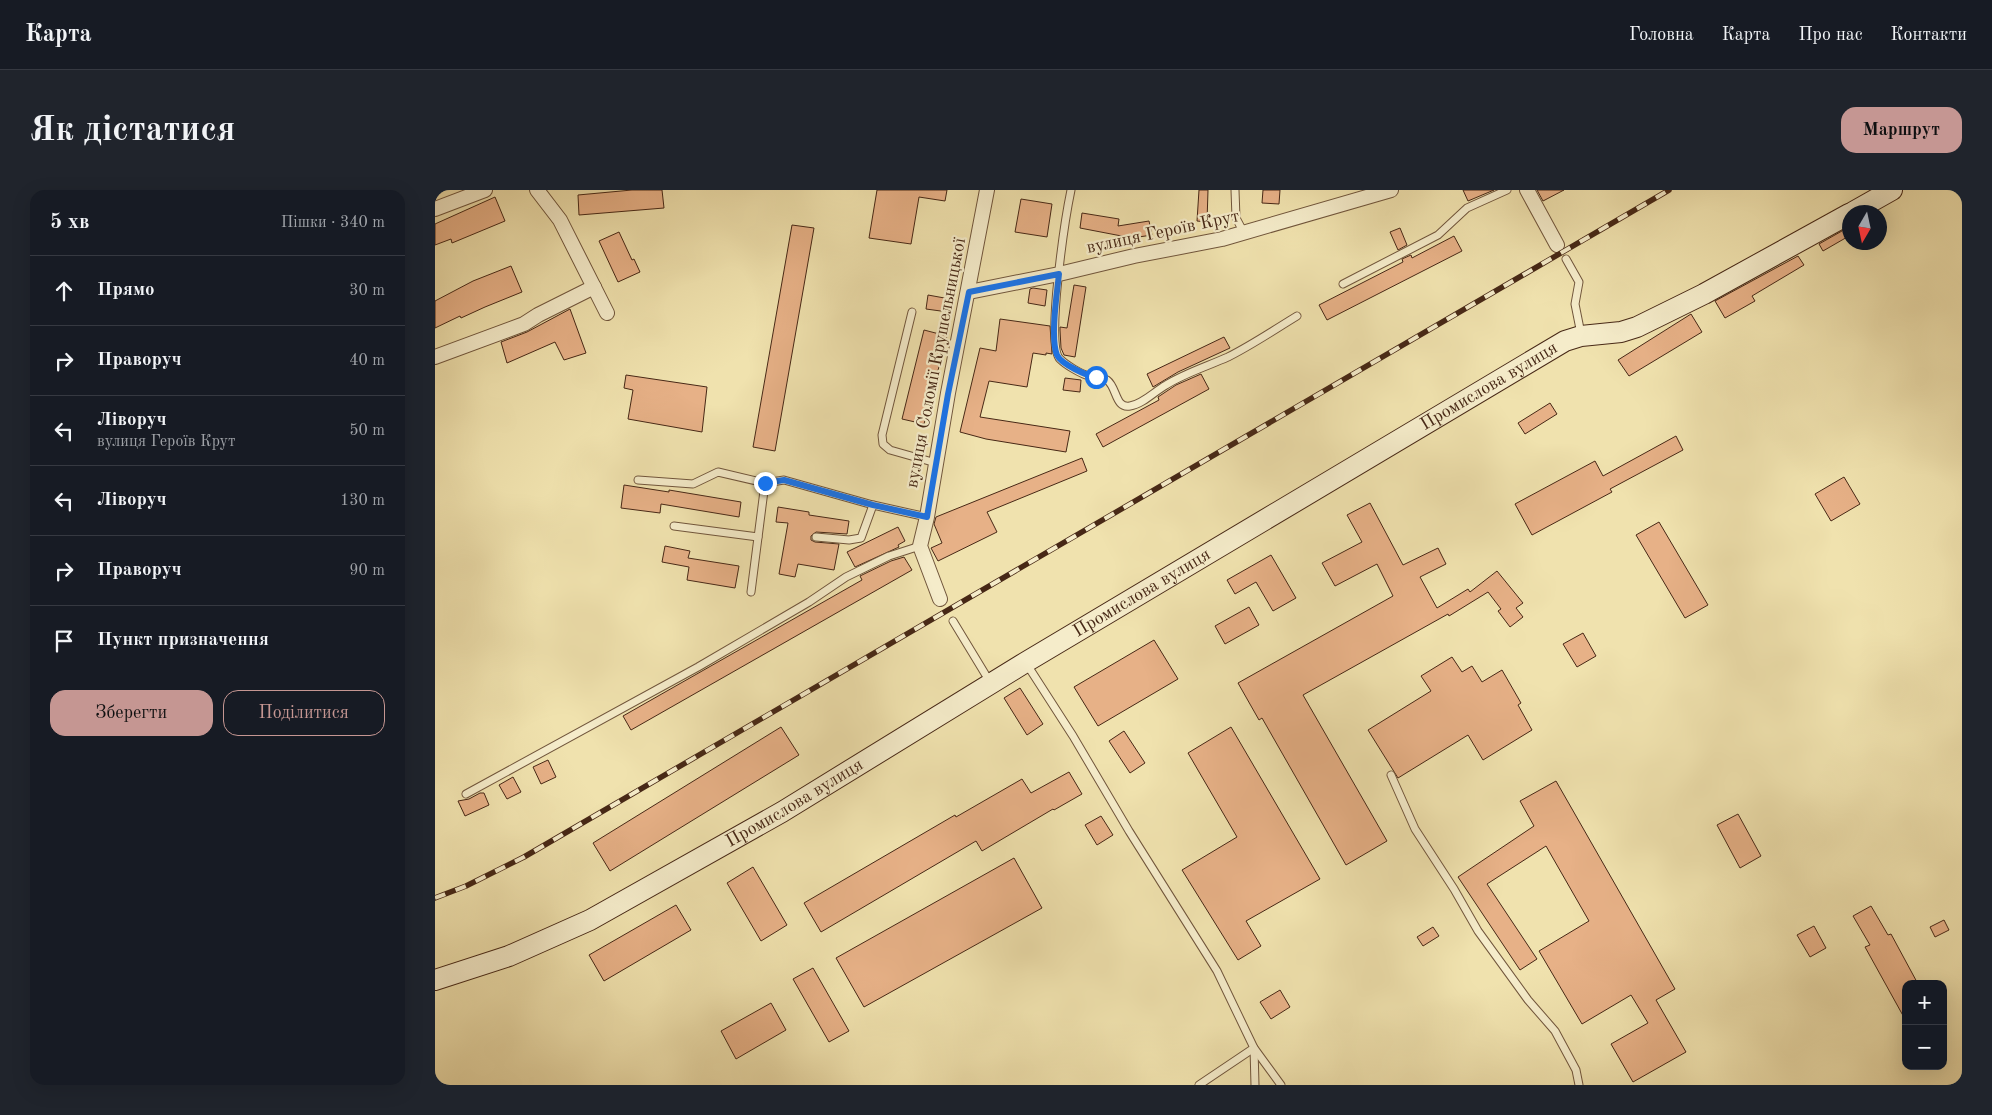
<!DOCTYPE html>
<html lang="uk">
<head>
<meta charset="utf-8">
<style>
	:root { --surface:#171b24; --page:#20242c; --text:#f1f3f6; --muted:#9ea1a6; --line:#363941; --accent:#c59692 }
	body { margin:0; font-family:"Old Standard TT",serif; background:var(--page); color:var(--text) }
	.controls { position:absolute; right:15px; bottom:15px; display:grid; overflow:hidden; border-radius:10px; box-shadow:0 5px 20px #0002 }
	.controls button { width:45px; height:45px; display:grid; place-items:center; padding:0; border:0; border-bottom:1px solid var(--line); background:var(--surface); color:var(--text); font:25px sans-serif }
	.compass { position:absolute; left:1407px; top:15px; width:45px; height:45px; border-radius:50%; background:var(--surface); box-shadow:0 5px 20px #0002; rotate:189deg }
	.stop { position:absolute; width:15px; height:15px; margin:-11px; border:4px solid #1a73e8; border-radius:50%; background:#fff }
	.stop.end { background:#1a73e8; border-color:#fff; box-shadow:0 1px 5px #0008 }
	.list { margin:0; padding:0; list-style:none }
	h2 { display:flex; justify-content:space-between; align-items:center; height:65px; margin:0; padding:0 20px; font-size:21px }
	h2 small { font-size:16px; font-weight:400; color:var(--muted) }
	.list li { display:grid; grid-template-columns:32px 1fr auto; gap:15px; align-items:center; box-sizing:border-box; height:70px; padding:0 20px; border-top:1px solid var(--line) }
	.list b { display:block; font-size:19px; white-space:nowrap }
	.list p { margin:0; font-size:16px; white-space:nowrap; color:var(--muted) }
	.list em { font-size:16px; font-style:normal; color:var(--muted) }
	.actions { display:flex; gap:10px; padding:15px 20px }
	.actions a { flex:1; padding:11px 0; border:1px solid var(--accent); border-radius:15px; text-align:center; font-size:18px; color:var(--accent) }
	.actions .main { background:var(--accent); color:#111 }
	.icon { flex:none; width:28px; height:28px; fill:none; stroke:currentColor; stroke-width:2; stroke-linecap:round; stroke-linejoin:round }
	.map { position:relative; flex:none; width:1527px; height:895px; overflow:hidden; border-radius:15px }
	header { display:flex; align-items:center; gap:30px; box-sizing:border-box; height:70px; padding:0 25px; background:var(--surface); border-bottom:1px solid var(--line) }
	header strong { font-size:24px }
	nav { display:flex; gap:28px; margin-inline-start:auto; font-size:18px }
	.intro { display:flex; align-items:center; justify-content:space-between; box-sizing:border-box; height:120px; padding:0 30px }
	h1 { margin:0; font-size:35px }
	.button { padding:12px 22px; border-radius:15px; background:var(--accent); color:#111; font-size:18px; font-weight:700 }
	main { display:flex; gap:30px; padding:0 30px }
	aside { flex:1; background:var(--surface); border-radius:15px; box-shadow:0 5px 20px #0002 }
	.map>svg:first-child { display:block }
	.building { fill:#e7b187; stroke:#472816 }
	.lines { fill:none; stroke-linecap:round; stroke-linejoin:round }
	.lane-casing { stroke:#71563c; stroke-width:9 }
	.street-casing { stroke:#71563c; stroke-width:16 }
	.secondary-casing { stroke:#472816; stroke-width:22 }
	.lane { stroke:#f5ecca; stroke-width:7 }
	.street { stroke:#f5ecca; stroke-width:14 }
	.secondary { stroke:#f5ecca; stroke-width:20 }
	.rail-casing { stroke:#472816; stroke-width:5.5 }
	.rail { stroke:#f5ecca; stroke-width:4; stroke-dasharray:11; stroke-linecap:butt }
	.route { stroke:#1a73e8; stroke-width:6 }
	.labels { text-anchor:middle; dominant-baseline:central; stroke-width:4.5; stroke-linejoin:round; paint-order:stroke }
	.street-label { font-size:18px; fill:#472816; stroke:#f5ecca }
</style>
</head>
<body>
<header>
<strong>Карта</strong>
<nav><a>Головна</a><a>Карта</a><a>Про нас</a><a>Контакти</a></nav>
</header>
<div class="intro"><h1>Як дістатися</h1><a class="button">Маршрут</a></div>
<main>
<aside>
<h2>5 хв<small>Пішки · 340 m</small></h2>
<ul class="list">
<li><svg class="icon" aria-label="ahead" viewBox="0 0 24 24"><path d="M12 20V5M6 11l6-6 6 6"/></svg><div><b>Прямо</b></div><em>30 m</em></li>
<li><svg class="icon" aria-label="right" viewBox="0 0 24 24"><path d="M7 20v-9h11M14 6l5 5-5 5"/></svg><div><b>Праворуч</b></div><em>40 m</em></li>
<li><svg class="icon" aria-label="left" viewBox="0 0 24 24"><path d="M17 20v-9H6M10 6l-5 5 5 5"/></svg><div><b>Ліворуч</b><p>вулиця Героїв Крут</p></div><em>50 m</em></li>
<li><svg class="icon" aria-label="left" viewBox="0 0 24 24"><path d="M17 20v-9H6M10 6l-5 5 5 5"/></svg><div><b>Ліворуч</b></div><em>130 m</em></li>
<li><svg class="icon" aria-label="right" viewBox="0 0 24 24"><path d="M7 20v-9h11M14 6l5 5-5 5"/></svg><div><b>Праворуч</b></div><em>90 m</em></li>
<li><svg class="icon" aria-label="arrive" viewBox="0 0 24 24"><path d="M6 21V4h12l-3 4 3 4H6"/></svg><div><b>Пункт призначення</b></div></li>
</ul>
<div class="actions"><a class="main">Зберегти</a><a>Поділитися</a></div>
</aside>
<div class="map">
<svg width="1527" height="895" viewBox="0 0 1527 895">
	<rect width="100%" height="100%" fill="#f0e2ae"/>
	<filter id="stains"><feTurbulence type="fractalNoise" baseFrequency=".004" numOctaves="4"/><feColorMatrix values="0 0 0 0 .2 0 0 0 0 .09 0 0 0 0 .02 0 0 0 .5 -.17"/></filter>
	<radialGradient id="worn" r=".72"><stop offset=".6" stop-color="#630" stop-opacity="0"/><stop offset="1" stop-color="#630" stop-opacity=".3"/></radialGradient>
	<!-- building -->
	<g class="building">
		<polygon points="197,0 227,0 229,18 144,25 143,5"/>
		<polygon points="442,0 512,0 510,11 484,7 476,54 434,48"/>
		<polygon points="764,0 773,0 772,32 762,31"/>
		<polygon points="828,0 845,0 844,14 827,13"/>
		<polygon points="1028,0 1059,0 1033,11"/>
		<polygon points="1102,0 1129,0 1108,11"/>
		<polygon points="60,7 70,31 17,53 16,49 0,55 0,34"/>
		<polygon points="586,9 617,14 612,47 580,42"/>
		<polygon points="647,23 684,29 683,36 714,31 717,45 697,48 645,38"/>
		<polygon points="357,35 379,38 340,261 318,257"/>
		<polygon points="1414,37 1414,46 1388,61 1384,54"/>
		<polygon points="965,38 972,55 963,60 955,42"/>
		<polygon points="184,42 197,70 199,69 205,82 183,92 164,51"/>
		<polygon points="1019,46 1027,61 892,130 884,115 968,72 967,69 976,65 977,68"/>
		<polygon points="1363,66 1369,75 1317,106 1320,111 1290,128 1280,111"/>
		<polygon points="76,76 87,102 50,117 26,128 25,126 0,138 0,111 38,91"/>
		<polygon points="639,95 651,97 640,167 629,165 626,158 625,140 625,137 632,138"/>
		<polygon points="598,98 612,100 610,116 593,113 595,99"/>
		<polygon points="493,105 515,109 513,122 491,119"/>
		<polygon points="135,119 151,163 129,170 120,152 72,173 66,152 92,142"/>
		<polygon points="1256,124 1267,142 1194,186 1183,170"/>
		<polygon points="565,129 615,136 617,164 611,163 611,165 598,163 592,197 554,191 545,227 635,241 631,262 551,249 525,242 545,158 561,161"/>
		<polygon points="489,140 512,146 489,234 467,229"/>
		<polygon points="789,147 795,158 743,182 718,197 712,184"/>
		<polygon points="766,184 774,199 668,257 661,244 724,210 723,207 741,195"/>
		<polygon points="191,185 272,197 267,242 193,229 198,200 189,198"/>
		<polygon points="630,188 646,190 645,202 628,200"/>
		<polygon points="1115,213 1122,224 1090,244 1083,233"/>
		<polygon points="1241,246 1248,260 1175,299 1177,302 1097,345 1080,314 1160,271 1168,286"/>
		<polygon points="647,268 652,281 552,322 562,342 503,371 496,358 507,353 499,334 501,327"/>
		<polygon points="1409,287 1425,314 1396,331 1380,304"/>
		<polygon points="189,295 234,302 234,300 306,312 304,327 226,314 225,323 186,318"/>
		<polygon points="935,313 968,375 1003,358 1011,374 985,387 1002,418 1033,399 1035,402 1062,381 1088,413 1081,418 1088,427 1075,437 1063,421 1066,419 1053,402 1014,426 1013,424 868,505 952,651 911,675 827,528 824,530 803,493 958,406 942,374 900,396 887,373 927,352 912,325"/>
		<polygon points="343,317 374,322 374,325 414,331 412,344 381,342 376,346 376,350 380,352 404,354 399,380 363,374 360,387 344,384 353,333 341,332"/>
		<polygon points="1224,332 1273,415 1250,428 1201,345"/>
		<polygon points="463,337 470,351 463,355 464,357 420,377 412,362"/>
		<polygon points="230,356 255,361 253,368 304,376 300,398 252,390 254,377 227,372"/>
		<polygon points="836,365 861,408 838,421 821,392 800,404 792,390"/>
		<polygon points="469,367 477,380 196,540 188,526 427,390 425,386 456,371"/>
		<polygon points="814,417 824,435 790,454 780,436"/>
		<polygon points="1148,443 1161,466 1142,477 1128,454"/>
		<polygon points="719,450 743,489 663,536 639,497"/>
		<polygon points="1017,467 1027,482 1037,476 1047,492 1067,480 1086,513 1083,515 1097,540 1048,570 1033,545 963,588 933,540 996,501 986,486"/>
		<polygon points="585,498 608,534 592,545 569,508"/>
		<polygon points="346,537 364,565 175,681 158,653"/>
		<polygon points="796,537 885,689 811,731 826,756 803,770 747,680 802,647 753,563"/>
		<polygon points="689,541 710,573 695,583 674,551"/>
		<polygon points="113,570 121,587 106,594 98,577"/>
		<polygon points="634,582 647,604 619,620 618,619 547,661 541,651 386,742 369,713 520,625 521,627 587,589 596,603"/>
		<polygon points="78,587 86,602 72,609 64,595"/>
		<polygon points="1121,591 1240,799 1221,810 1251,862 1198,892 1176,854 1213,833 1196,805 1147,834 1104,761 1154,731 1111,656 1052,694 1102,769 1085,780 1023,687 1099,636 1085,611"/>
		<polygon points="45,603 49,603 54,615 30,626 23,611 34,609"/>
		<polygon points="1303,624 1326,666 1305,678 1282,635"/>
		<polygon points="666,626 678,645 662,655 650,635"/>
		<polygon points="579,668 607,718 429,817 401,768"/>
		<polygon points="318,677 352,735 326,751 292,693"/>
		<polygon points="241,715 256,740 169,791 154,765"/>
		<polygon points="1436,716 1453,745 1456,744 1483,794 1471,794 1471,831 1430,757 1435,755 1418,726"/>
		<polygon points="1509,730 1514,740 1500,747 1495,737"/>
		<polygon points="1379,736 1391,758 1375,767 1362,745"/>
		<polygon points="998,737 1004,746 988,756 982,747"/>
		<polygon points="378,778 414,841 394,852 358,789"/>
		<polygon points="845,800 855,817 836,829 825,812"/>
		<polygon points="336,813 351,840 301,869 286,841"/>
	</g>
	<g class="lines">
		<!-- lane casing -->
		<g class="lane-casing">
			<g id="lane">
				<path d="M 636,0 C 631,24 610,156 625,169 C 631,175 646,184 654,186 C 660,188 667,186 672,190 C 682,197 680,219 695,216 C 708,214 720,201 731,195 C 750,183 773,176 793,167 C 817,155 839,140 862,126"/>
				<polyline points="800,0 801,28 809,43"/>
				<polyline points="1131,69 1144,92 1140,114 1146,144"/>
				<polyline points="908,94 1003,45 1032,18 1072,0"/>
				<polyline points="477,122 447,245 448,254 455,260 501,273"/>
				<polyline points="203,290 258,294 283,282 330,293 349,290 438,315 492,327"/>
				<polyline points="239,336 323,347"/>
				<polyline points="381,347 414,350 426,348 438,315"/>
				<polyline points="316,402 330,293"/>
				<polyline points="518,431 555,492"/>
				<polyline points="591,473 638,546 694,641 782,781 819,858 820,895"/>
				<polyline points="956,585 980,639 1019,699 1043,741 1093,810 1120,841 1141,880 1144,895"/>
				<polyline points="31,604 263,477 374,412 411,387 454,366 485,356"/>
				<polyline points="764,895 819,858 846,895"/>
			</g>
		</g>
		<!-- street casing -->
		<g class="street-casing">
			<g id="street">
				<polyline points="102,0 125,30 172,123"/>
				<polyline points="1092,0 1122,55"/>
				<polyline points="0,19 50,0"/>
				<polyline points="534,102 624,84 699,66 787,49 956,0"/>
				<polyline points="0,167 89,134 103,125 159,97"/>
				<polyline points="505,409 485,356 492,327 513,203 552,0"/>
			</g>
		</g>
		<!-- secondary casing -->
		<g class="secondary-casing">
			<g id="secondary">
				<polyline points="1418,22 1457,0"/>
				<path id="s1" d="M 0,790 L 74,766 L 155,730 L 347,622 L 591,472 L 1130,151 L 1146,146 L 1186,142 L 1202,137 L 1269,104 L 1414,24"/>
			</g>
		</g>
		<!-- lane -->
		<use href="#lane" class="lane"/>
		<!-- street -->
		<use href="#street" class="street"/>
		<!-- secondary -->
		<use href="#secondary" class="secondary"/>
		<!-- rail casing -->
		<g class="rail-casing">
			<polyline id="rail" points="0,708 31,696 89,667 1234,0"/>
		</g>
		<!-- rail -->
		<use href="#rail" class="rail"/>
	</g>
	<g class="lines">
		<!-- route -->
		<path class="route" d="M 330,293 L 349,290 L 438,315 L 492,327 L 513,204 L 534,102 L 624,84 C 622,103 615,148 622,165 C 626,174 652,186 661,187"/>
	</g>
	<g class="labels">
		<!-- street labels -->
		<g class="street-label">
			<text transform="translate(728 42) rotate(-12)">вулиця Героїв Крут</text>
			<text transform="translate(501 173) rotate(-79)">вулиця Соломії Крушельницької</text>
			<text stroke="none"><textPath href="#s1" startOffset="1212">Промислова вулиця</textPath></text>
			<text stroke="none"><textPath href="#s1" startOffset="808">Промислова вулиця</textPath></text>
			<text stroke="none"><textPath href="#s1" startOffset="402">Промислова вулиця</textPath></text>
		</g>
	</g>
	<rect width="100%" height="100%" filter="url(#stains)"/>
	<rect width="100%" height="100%" fill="url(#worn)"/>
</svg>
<div class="controls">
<button>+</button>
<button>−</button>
</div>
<svg class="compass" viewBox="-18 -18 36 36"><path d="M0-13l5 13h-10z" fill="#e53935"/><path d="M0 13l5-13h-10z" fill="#9ea1a6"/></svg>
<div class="stop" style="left:661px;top:187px"></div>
<div class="stop end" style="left:330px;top:293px"></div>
</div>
</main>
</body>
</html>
